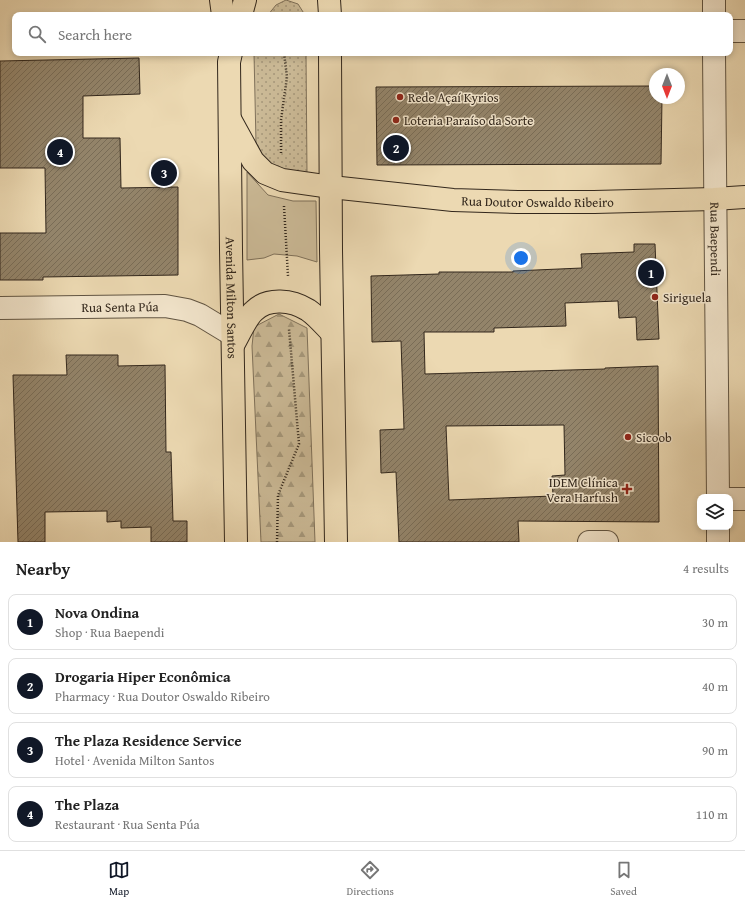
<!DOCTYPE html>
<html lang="en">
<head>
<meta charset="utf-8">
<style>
	:root { --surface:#fff; --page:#f2f2f2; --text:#222; --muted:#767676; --line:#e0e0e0; --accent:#111827 }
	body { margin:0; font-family:"Gentium Book Plus",serif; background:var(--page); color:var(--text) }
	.controls { position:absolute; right:12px; bottom:12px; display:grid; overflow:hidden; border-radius:8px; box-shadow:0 2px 6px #0003 }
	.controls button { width:36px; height:36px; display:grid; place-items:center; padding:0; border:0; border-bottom:1px solid var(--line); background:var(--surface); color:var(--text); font:20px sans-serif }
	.compass { position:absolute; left:649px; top:68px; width:36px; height:36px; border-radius:50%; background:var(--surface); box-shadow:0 2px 6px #0003; rotate:180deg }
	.you { position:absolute; left:521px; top:258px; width:14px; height:14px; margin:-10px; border:3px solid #fff; border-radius:50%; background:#1a73e8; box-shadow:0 0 0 6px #1a73e833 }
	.badge { display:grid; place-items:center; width:26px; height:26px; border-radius:50%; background:var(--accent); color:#fff; font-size:13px; font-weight:700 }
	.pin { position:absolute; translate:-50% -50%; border:2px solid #fff; box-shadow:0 1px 4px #0006 }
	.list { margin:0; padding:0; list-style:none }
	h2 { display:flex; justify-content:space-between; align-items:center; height:52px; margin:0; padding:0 16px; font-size:17px }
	h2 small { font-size:13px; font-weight:400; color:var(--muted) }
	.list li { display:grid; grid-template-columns:26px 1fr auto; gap:12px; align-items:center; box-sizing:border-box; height:56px; margin:0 8px 8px; padding:0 8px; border:1px solid var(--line); border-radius:8px }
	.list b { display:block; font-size:15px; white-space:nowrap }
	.list p { margin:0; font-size:13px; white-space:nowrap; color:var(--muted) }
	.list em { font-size:13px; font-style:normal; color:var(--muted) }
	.icon { flex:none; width:22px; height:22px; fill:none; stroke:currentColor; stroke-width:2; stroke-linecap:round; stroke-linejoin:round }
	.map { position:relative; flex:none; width:745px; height:542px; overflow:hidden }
	.search { position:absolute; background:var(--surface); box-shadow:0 2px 6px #0003; left:12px; right:12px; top:12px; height:44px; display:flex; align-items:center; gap:10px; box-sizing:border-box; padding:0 14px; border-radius:8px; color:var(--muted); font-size:15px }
	.sheet { height:308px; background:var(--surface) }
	nav { display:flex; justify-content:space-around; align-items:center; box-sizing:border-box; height:56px; border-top:1px solid var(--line); background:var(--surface); font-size:11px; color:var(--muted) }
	nav a { display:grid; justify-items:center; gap:2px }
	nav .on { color:var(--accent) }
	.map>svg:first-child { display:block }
	.grass { fill:#ccbb98; stroke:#7f715a }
	.forest { fill:url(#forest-firs); stroke:#7f715a }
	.park { fill:url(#park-dots); stroke:#7f715a }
	.building { fill:url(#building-hatch); stroke:#32271c; fill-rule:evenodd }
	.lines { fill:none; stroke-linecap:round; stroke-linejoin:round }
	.minor-casing { stroke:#605442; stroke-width:24 }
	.major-casing { stroke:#32271c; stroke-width:24 }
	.path { stroke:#32271c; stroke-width:2.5; stroke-dasharray:1 2; stroke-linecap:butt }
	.minor { stroke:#f3e6cd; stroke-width:22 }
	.major { stroke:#ecd9b2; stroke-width:22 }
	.poi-dot { fill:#8f2418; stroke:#f3e6cd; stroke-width:1.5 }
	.labels { text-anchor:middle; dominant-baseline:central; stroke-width:3; stroke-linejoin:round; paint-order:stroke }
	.poi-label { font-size:13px; fill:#32271c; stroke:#f3e6cd; text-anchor:start }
	.street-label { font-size:13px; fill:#32271c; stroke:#f3e6cd }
</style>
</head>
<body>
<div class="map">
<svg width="745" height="542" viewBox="0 0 745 542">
	<defs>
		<pattern id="forest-firs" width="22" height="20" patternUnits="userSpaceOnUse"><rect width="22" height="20" fill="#ccbb98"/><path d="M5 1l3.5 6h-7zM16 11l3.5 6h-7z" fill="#a6987b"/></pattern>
		<pattern id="park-dots" width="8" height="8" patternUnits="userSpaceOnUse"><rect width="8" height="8" fill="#ccbb98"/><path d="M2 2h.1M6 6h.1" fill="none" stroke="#a6987b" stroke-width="1.8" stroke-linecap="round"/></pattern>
		<pattern id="building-hatch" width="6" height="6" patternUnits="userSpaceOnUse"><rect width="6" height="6" fill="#93846a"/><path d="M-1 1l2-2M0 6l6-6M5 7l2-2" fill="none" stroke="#796c56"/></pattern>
	</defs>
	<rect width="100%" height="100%" fill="#ecd9b2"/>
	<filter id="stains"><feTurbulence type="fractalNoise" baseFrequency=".005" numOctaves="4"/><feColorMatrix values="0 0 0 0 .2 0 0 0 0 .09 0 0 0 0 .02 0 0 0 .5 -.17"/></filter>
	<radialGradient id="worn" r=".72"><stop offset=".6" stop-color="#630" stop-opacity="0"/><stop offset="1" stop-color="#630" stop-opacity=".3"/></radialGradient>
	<!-- grass -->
	<polygon class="grass" points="247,172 268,195 293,201 316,201 317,262 297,256 274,254 264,258 247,260"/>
	<!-- forest -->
	<polygon class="forest" points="279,314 307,328 315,542 261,542 252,346 254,327"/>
	<!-- park -->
	<g class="park">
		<polygon points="286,0 298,4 305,15 268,15 276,5"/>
		<polygon points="254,53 306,53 307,174 275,171 267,163 256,143"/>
	</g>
	<!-- building -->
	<g class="building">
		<polygon points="139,58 140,94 83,96 83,138 120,138 121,188 178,187 178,275 43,277 43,280 0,280 0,233 46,233 45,168 0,168 0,61"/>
		<polygon points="655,86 655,98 662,98 661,164 377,165 376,87"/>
		<path d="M 634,244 L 655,244 L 659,339 L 637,340 L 636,317 L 619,318 L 618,301 L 565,303 L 566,326 L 494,328 L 494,332 L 424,332 L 425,374 L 605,369 L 605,368 L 658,366 L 659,522 L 518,521 L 519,542 L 399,542 L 396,472 L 381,473 L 380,430 L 404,429 L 401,341 L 372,342 L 371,276 L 439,274 L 439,272 L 513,272 L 513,271 L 582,268 L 581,254 L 634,252 ZM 564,425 L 565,475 L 552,476 L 553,496 L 449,500 L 446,426 Z"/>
		<polygon points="66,355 118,355 118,366 165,365 166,452 171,452 173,521 187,521 187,542 151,542 151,527 121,528 121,521 107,522 107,511 45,512 45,542 18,542 13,375 67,375"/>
	</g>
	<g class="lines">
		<!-- minor casing -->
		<g class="minor-casing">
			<g id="minor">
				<polyline points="714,15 714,0"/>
				<polyline points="730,31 745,31"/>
				<path id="s1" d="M 714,53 L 718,497"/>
				<path id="s2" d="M 0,308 L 165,306 L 187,310 L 200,315 L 233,335"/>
				<polyline points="730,499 745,499"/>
				<polyline points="718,527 718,542"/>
				<polyline points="589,542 607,542"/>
			</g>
		</g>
		<!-- major casing -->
		<g class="major-casing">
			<g id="major">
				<polyline points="221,0 223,15"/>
				<polyline points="329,0 330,15"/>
				<polyline points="241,15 245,0"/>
				<path id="s3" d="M 231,53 L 229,62 L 231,250 L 236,542"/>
				<polyline points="330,53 331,250 336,542"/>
				<path id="s4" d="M 230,119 L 253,161 L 265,173 L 282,180 L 331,187 L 453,200 L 518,202 L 594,202 L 714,199 L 745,197"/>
				<path d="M 233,345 C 239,335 246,318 254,311 C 268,297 292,300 308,310 C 317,316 325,326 332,333"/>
			</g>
		</g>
		<!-- path -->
		<g class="path">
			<polyline points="281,153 281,120 287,77 284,53"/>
			<polyline points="284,206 288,276"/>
			<polyline points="277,542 278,495 299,444 289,329"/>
		</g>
		<!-- minor -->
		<use href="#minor" class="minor"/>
		<!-- major -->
		<use href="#major" class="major"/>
	</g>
	<!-- markers -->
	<g class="poi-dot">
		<circle cx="400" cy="97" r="4"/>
		<circle cx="396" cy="120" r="4"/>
		<circle cx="655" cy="297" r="4"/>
		<circle cx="628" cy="437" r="4"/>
		<path d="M625 483h4v4h4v4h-4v4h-4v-4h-4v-4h4z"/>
	</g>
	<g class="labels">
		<!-- poi labels -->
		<g class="poi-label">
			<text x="408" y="97">Rede Açaí Kyrios</text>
			<text x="404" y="120">Loteria Paraíso da Sorte</text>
			<text x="663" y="297">Siriguela</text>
			<text x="636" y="437">Sicoob</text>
			<text x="618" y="482" text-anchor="end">IDEM Clínica<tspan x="618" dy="15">Vera Harfush</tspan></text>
		</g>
		<!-- street labels -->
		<g class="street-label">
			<text stroke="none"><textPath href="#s4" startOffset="340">Rua Doutor Oswaldo Ribeiro</textPath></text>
			<text stroke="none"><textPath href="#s1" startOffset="186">Rua Baependi</textPath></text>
			<text stroke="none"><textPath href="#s3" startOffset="245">Avenida Milton Santos</textPath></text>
			<text stroke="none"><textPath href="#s2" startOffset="120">Rua Senta Púa</textPath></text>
		</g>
	</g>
	<rect width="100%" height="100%" filter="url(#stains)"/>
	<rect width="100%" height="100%" fill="url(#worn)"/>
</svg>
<div class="controls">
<button><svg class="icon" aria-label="layers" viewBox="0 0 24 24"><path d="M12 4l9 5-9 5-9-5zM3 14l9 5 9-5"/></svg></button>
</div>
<svg class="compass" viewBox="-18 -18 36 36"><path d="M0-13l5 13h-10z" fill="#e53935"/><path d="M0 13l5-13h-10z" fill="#767676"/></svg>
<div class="you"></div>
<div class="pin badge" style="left:651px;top:273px">1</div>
<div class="pin badge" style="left:396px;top:148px">2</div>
<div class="pin badge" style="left:164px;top:173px">3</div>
<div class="pin badge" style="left:60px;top:152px">4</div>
<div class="search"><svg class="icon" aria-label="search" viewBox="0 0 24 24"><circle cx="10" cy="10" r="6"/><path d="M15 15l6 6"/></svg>Search here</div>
</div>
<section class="sheet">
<h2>Nearby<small>4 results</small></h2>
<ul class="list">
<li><span class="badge">1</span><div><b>Nova Ondina</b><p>Shop · Rua Baependi</p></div><em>30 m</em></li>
<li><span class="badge">2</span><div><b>Drogaria Hiper Econômica</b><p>Pharmacy · Rua Doutor Oswaldo Ribeiro</p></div><em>40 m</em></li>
<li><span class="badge">3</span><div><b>The Plaza Residence Service</b><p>Hotel · Avenida Milton Santos</p></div><em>90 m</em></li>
<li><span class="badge">4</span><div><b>The Plaza</b><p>Restaurant · Rua Senta Púa</p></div><em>110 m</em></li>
</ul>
</section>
<nav>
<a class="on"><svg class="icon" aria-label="map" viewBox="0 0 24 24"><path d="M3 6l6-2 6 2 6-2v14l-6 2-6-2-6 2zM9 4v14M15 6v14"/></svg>Map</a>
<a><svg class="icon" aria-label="directions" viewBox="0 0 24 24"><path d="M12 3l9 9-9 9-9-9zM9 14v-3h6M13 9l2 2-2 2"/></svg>Directions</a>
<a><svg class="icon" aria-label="saved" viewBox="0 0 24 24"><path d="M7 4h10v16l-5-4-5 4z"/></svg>Saved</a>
</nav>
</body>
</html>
